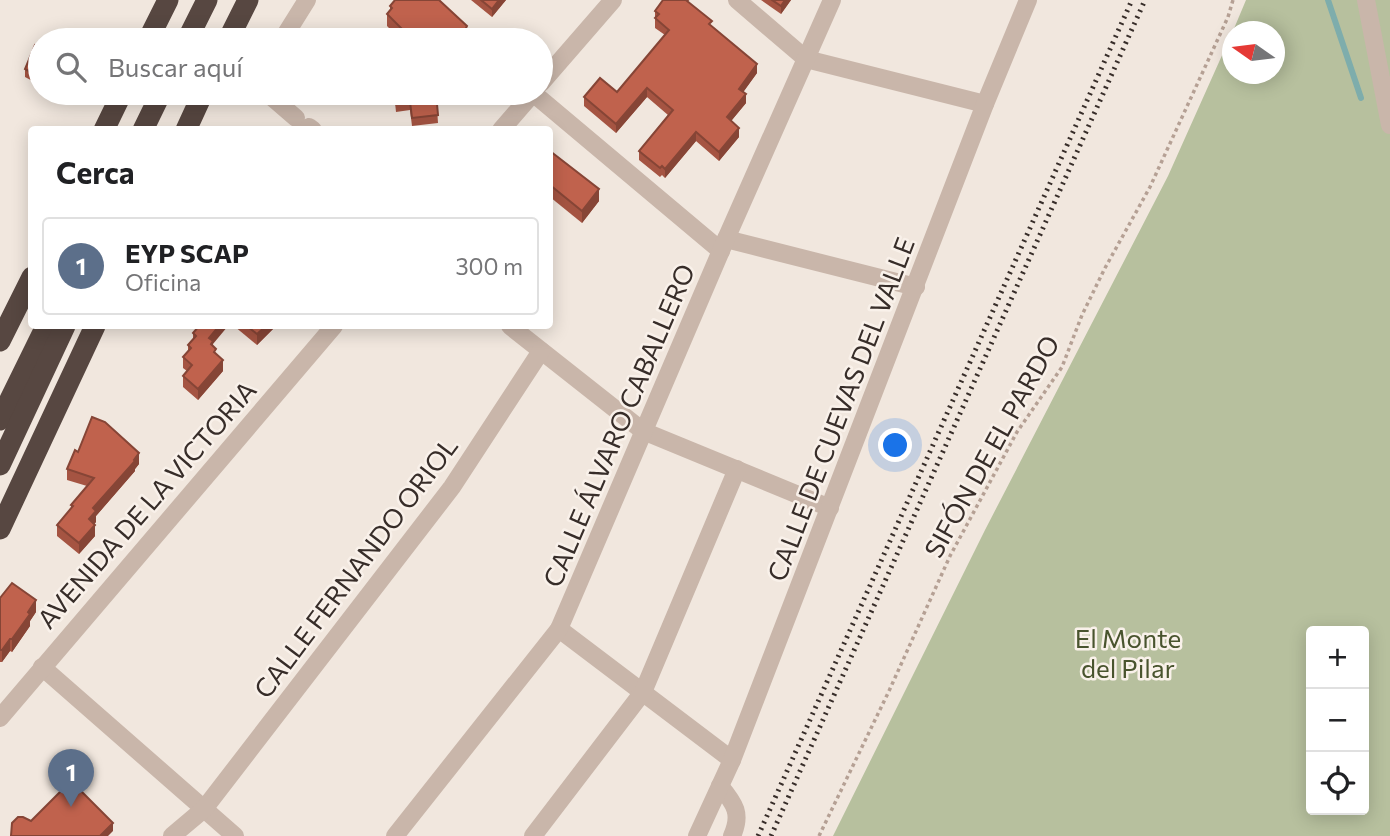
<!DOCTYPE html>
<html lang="es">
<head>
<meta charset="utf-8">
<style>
	:root { --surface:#fff; --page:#f6f6f6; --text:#202124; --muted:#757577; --line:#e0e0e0; --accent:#2563eb }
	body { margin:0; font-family:Commissioner,sans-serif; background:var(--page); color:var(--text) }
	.controls { position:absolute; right:21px; bottom:21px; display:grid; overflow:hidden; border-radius:7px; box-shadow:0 4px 18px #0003 }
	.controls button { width:63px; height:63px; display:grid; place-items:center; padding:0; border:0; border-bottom:2px solid var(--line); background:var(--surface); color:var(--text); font:35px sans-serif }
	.compass { position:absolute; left:1222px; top:21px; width:63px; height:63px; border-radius:50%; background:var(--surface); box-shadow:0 4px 18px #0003; rotate:284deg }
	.you { position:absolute; left:896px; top:446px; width:24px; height:24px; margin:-18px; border:5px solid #fff; border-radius:50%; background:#1a73e8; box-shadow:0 0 0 10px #1a73e833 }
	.badge { display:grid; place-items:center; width:46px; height:46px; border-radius:50%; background:var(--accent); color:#fff; font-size:23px; font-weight:700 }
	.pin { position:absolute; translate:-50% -58px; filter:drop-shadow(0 2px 4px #0008) }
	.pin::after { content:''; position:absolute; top:37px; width:24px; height:21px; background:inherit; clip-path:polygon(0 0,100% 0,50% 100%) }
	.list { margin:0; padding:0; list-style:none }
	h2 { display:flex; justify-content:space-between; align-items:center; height:91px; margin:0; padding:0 28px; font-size:30px }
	h2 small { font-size:23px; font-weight:400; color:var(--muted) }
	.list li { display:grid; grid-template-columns:46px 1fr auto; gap:21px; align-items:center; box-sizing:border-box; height:98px; margin:0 14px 14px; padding:0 14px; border:2px solid var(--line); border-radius:7px }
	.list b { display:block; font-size:26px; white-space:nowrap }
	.list p { margin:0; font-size:23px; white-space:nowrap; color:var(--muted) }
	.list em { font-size:23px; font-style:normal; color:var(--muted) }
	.icon { flex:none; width:38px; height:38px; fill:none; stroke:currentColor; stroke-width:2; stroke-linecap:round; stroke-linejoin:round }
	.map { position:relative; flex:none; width:1390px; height:836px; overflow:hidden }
	.search { position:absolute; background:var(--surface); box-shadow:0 4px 18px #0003; left:28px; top:28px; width:525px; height:77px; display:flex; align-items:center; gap:18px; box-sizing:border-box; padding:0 24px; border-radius:38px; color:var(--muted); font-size:26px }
	.panel { position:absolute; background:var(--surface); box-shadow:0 4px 18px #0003; left:28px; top:126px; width:525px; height:203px; border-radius:7px }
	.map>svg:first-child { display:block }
	.green { fill:#b7c09e; fill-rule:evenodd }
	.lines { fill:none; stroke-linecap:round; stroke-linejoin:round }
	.stream { stroke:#7eadac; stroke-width:6 }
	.path { stroke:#b5a094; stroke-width:3.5; stroke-dasharray:3.5 3.5; stroke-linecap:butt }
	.minor { stroke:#c9b6aa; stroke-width:18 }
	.highway { stroke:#574741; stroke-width:21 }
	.rail { stroke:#372d29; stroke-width:5; stroke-dasharray:2 5; stroke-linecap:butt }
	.wall { fill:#a55442 }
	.shaded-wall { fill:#864536 }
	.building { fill:#c0624d; stroke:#864536; stroke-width:2 }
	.labels { text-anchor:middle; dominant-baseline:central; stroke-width:5; stroke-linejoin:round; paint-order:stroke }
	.street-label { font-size:26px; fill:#372d29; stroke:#f9f1ea }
	.park-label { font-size:26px; fill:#49542e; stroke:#f9f1ea }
</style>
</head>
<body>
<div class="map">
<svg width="1390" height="836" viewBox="0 0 1390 836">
	<rect width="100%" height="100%" fill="#f1e7de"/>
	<!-- green -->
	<path class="green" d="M 1246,0 L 1390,0 L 1390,836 L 833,836 L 985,530 L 1168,176 L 1232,33 L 1232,74 L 1274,74 L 1274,32 L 1233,31 ZM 1311,631 L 1364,631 L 1364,810 L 1311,810 Z"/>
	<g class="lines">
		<!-- stream -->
		<polyline class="stream" points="1328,0 1361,98"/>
		<!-- path -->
		<polyline class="path" points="819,836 889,691 950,556 1017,432 1062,367 1082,315 1105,268 1150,187 1228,17 1233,0"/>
		<!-- minor -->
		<g class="minor">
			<polyline points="737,0 806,59 985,104"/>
			<polyline points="1366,0 1390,125"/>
			<polyline points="282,40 307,0"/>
			<polyline points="541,83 613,0"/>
			<polyline points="267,93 296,118"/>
			<polyline points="533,93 721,251"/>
			<polyline points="309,127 313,130"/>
			<polyline points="501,130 533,93"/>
			<polyline points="726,239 916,287"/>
			<polyline points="510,326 643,431 830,508"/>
			<polyline points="559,629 732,760"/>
			<polyline points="42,667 235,836"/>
			<polyline points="0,718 334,326"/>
			<path d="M 720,786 C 735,804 742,814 732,836"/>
			<polyline points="172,836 204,809 452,487 541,351"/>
			<polyline points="395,836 559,629 726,239 832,0"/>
			<polyline points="533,836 643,692 737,469"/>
			<polyline points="697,836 732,760 985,104 1028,0"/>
		</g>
		<!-- highway -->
		<g class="highway">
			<polyline points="148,40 168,0"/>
			<polyline points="187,40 207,0"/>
			<polyline points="228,40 248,0"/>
			<polyline points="104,130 122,93"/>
			<polyline points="143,130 161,93"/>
			<polyline points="186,130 203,93"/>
			<polyline points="0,341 32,277"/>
			<polyline points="0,420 46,326"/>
			<polyline points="0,465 65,326"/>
			<polyline points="0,529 95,326"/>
		</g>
		<!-- rail -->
		<g class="rail">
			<polyline points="758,836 1132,0"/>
			<polyline points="771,836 1145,0"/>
		</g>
	</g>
	<!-- wall -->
	<g class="wall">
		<polygon points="471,0 506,0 492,17"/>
		<polygon points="688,0 688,2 757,73 743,92 746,103 731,121 739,137 719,161 696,141 665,178 662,175 660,177 639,160 639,151 668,115 647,97 616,133 584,106 584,97 617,92 665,35 655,28 655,11"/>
		<polygon points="761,0 791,0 781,14"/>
		<polygon points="390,6 467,29 476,40 401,40 387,26 387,14 390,10"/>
		<polygon points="40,47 40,85 25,77 25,69"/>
		<polygon points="56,93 87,93 81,105"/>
		<polygon points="394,93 436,93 438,123 412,126 410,110 396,112"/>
		<polygon points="550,151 599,201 582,223 550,197"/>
		<polygon points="234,326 276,326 257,345"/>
		<polygon points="193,333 213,344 213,347 223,371 198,400 183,387 183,376 187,371 183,368 183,357 188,352 188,345 193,339"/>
		<polygon points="78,452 139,464 135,469 135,471 96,516 96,522 94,524 95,536 79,554 57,536 57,525 71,509 71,505 87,486 67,480 67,469"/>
		<polygon points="0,598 36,612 30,621 30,626 12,652 10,651 2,662 0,662"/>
	</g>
	<!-- shaded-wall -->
	<g class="shaded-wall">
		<polygon points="499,0 506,0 492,17 492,9"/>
		<polygon points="785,0 791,0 781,14 781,6"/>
		<polygon points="757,64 757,73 739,98 739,89"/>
		<polygon points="647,88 647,97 616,133 616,124"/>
		<polygon points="83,93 87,93 81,105 81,97"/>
		<polygon points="746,94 746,103 727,126 727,117"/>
		<polygon points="739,128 739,137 719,161 719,152"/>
		<polygon points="696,132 696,141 665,178 665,169"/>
		<polygon points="599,189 599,201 582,223 582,211"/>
		<polygon points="219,326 228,326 213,344 213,352 209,338"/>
		<polygon points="266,326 276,326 257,345 257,334"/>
		<polygon points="223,360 223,371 198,400 198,389"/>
		<polygon points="139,453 139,464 135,469 135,471 96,516 96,522 89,530 89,519 93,508"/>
		<polygon points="95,525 95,536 79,554 79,543"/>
		<polygon points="36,600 36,612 30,621 30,626 12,652 12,639"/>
		<polygon points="10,639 10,651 2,662 2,650"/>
		<polygon points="113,823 113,831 108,836 100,836"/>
	</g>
	<!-- building -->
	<g class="building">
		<polygon points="395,0 439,0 467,26 466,28 476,37 473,40 417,40 405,30 403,30 387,14 392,8 390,6"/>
		<polygon points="481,0 499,0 492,9"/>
		<polygon points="663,0 688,0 687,1 712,21 709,24 757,64 739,89 746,94 727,117 739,128 719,152 696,132 665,169 662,166 660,168 639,151 673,110 647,88 616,124 584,97 600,78 617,92 669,30 655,18 659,14 655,11"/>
		<polygon points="772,0 785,0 781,6"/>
		<polygon points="35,45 40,47 40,77 25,69"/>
		<polygon points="73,93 83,93 81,97"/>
		<polygon points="395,93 436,93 438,115 412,118 410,102 396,104"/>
		<polygon points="550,151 599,189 582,211 550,185"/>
		<polygon points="199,326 219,326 209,338 213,341 211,344 216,349 214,352 223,360 198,389 183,376 192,365 183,357 191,348 188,345 196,336 193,333"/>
		<polygon points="247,326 266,326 257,334"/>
		<polygon points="92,417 105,422 139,453 134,460 135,461 93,508 96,511 89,519 95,525 79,543 57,525 73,506 71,505 94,478 67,469 75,450 78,452"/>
		<polygon points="12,583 36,600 28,612 30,614 12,639 10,639 2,650 0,650 0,598"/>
		<polygon points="71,781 113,823 100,836 11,836 12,823 18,817 23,817 31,821"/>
	</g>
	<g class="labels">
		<!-- street labels -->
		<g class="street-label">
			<text transform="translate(840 409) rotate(-69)">CALLE DE CUEVAS DEL VALLE</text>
			<text transform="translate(618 425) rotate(-67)">CALLE ÁLVARO CABALLERO</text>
			<text transform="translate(991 446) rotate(-61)">SIFÓN DE EL PARDO</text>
			<text transform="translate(146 504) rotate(-49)">AVENIDA DE LA VICTORIA</text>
			<text transform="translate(355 567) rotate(-53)">CALLE FERNANDO ORIOL</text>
		</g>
		<!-- park labels -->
		<g class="park-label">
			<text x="1128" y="637">El Monte<tspan x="1128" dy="30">del Pilar</tspan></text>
		</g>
	</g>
</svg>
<div class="controls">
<button>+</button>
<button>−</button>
<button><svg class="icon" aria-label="locate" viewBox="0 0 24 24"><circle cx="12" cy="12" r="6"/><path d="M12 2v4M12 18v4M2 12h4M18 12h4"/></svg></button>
</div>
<svg class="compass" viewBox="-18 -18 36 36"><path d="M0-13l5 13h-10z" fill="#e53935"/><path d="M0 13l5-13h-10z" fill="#757577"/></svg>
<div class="you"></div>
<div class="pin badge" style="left:71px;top:807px;background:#5c6f8a">1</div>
<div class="search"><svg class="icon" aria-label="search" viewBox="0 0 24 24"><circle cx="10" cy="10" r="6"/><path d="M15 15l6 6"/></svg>Buscar aquí</div>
<section class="panel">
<h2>Cerca<small></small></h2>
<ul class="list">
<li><span class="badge" style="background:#5c6f8a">1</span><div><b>EYP SCAP</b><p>Oficina</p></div><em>300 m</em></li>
</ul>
</section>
</div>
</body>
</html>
